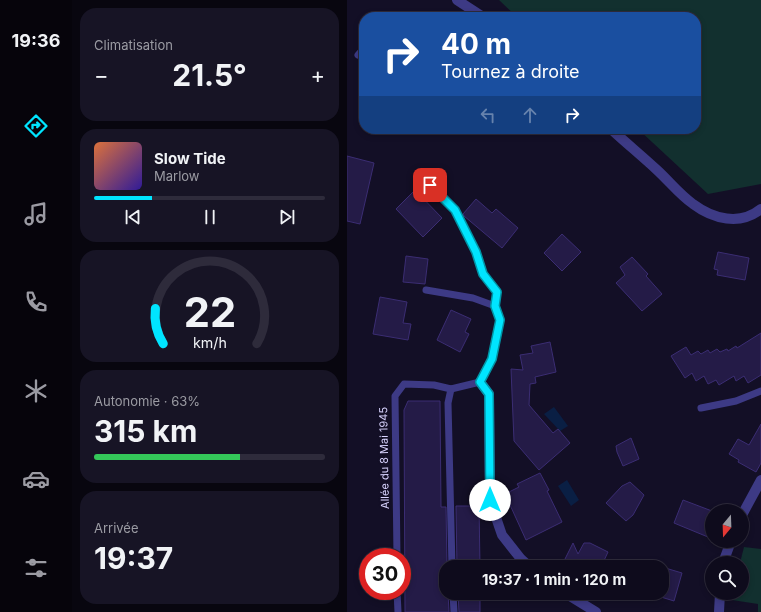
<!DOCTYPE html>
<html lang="fr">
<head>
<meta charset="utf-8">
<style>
  :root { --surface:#0e0b1c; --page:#171425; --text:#f1f3f6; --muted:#9b9ba3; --line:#2e2b3b; --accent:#00e5ff }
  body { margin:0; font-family:Inter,sans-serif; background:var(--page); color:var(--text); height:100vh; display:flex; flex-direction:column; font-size:15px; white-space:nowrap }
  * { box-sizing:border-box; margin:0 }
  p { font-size:13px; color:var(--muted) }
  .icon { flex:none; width:22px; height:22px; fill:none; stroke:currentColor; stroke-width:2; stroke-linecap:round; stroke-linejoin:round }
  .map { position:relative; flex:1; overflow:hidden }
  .side { display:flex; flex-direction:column; gap:8px; padding:8px; background:#08060f; width:275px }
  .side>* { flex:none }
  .hud { position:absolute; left:12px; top:12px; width:342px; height:122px; border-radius:16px; box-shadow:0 2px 6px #0003,0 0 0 1px var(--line); background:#1a4fa0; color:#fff; overflow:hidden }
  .needle { width:26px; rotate:199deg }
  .controls { position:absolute; left:358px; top:504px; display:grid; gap:8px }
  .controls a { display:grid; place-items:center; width:44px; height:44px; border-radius:50%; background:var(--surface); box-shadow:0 2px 6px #0003,0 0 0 1px var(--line); font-size:20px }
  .speed { position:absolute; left:12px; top:548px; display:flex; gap:8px; font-size:20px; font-weight:700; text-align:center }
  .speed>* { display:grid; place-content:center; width:52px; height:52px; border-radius:50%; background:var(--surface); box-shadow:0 2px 6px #0003,0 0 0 1px var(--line); line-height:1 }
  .speed .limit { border:6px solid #d22; background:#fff; color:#111 }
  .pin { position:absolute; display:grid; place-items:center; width:34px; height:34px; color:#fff; margin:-17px; border-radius:8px; box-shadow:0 2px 6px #0006 }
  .me { position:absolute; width:44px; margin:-22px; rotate:0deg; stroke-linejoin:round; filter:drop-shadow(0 0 3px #0008) }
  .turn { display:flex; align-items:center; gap:14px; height:84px; padding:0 16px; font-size:18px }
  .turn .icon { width:52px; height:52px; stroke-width:2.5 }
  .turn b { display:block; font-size:28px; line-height:34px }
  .lanes { display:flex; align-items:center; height:38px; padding:0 16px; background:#0003; justify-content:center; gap:20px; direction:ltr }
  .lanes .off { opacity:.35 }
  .big { font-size:30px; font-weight:700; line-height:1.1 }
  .side .tile { flex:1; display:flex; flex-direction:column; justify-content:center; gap:6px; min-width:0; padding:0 14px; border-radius:16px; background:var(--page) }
  .side .dial { align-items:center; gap:0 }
  .dial svg { height:104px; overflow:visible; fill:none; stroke:var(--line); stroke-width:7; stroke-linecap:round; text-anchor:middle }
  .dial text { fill:var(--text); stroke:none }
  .song { display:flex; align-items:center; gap:12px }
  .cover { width:48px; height:48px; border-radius:6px; background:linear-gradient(135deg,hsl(20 70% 55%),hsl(250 70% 35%)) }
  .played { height:4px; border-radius:2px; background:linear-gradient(90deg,var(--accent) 25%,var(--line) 25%) }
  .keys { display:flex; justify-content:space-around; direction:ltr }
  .heat { display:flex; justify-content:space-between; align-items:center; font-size:22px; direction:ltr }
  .charge { height:6px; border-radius:3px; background:linear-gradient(90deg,#34c759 63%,var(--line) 0) }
  .trip { position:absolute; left:92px; top:560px; width:230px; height:40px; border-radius:16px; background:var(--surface); box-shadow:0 2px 6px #0003,0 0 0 1px var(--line); font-weight:700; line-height:40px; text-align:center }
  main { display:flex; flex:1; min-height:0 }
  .tab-bar { display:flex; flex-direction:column; width:72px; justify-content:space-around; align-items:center; background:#06040b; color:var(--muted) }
  .tab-bar .icon { width:28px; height:28px }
  .tab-bar .selected { color:var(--accent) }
  .tab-bar b { font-size:18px; color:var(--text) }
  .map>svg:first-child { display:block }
  .green { fill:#12302f }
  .water { fill:#0a1f44 }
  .building { fill:#241b47; stroke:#3b2d73 }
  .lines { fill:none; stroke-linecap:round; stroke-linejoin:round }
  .service { stroke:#3d3a85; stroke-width:7 }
  .minor { stroke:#3d3a85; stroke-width:10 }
  .route-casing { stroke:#0095a6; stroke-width:10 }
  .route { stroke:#00e5ff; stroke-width:7 }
  .labels { text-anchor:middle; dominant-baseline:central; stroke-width:4; stroke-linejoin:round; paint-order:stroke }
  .street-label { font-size:11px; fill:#d9d4ff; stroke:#130f26 }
</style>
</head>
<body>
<main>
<nav class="tab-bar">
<b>19:36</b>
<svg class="icon selected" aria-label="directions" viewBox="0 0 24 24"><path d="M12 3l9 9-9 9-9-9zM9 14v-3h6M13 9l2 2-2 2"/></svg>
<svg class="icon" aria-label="music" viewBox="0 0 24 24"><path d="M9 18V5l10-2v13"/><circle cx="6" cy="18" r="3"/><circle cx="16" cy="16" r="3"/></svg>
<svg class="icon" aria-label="phone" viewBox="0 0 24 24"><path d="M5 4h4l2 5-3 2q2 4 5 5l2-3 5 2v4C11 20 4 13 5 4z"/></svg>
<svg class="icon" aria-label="climate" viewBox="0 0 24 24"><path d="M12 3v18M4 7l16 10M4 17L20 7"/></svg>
<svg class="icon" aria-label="car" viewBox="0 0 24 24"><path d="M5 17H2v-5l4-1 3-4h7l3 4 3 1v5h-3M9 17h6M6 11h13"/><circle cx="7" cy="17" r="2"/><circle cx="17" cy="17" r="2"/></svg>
<svg class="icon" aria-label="filters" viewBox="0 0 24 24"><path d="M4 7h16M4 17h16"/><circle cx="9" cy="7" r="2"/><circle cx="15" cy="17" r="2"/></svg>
</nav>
<section class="side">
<div class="tile"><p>Climatisation</p>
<div class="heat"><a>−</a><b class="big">21.5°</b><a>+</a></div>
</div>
<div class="tile">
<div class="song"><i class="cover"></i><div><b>Slow Tide</b><p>Marlow</p></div></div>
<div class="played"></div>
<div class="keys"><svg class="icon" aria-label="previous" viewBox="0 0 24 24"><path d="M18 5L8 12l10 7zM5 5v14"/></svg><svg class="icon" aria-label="pause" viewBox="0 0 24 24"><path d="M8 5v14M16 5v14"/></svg><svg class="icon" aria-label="next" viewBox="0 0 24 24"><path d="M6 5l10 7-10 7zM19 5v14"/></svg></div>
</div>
<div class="tile dial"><svg viewBox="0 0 100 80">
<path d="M14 69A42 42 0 1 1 86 69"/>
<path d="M14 69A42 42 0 0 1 8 42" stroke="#00e5ff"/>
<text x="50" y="56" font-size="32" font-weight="700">22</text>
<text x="50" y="72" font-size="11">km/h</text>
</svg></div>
<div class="tile"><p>Autonomie · 63%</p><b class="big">315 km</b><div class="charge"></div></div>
<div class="tile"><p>Arrivée</p><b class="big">19:37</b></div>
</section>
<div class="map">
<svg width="414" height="612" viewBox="0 0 414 612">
  <rect width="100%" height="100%" fill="#130f26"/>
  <g class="green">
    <polygon points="152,0 414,0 414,184 361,194 291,129 349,129 349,17 170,17"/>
    <polygon points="397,547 414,549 414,612 411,612 411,604 385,600 386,593 395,593 395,563 393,563"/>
  </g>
  <g class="water">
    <polygon points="207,407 221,426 213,431 197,414"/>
    <polygon points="220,480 232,500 224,506 211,486"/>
  </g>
  <g class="building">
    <polygon points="0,156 27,163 13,224 0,221"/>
    <polygon points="68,190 95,218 76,237 49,209"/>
    <polygon points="129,199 145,213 149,209 171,228 155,248 117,216 116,214"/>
    <polygon points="215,234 234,252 215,271 197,253"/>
    <polygon points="371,252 402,258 398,280 370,275 371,270 367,269"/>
    <polygon points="59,256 81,259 78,284 56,282"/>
    <polygon points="285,257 301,274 299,276 315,294 295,311 269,283 278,275 273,267"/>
    <polygon points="33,297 60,302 56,323 64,324 61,340 26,334"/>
    <polygon points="104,310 124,319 118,332 122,334 113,352 90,340"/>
    <polygon points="414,333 414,375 401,383 397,376 389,381 387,376 372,385 369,380 361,384 357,376 349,381 345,373 338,378 324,356 339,347 344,355 351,351 354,354 361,350 363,353 370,349 373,352 380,349 381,351 389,346 390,348"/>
    <polygon points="203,342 209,372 188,377 189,383 183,384 182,405 206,433 211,429 223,443 192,470 167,441 164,369 176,370 173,355 186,353 184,346"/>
    <polygon points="61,401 93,401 94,507 99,507 100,567 99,593 101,593 102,612 58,612 57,410"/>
    <polygon points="414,424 414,463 409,472 391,462 392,460 382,454 391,439 402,445"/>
    <polygon points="284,438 292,459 276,466 270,452 269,446"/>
    <polygon points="193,473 202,490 200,491 215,522 179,540 158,494 172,487 170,484"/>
    <polygon points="283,482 297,495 286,515 279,521 259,503 275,486"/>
    <polygon points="336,500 365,511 365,527 361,537 327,523"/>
    <polygon points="109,506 132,506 133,567 110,567"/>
    <polygon points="226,543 231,554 237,543 243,543 261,552 254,567 214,567"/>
    <polygon points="315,567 335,573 327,601 301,593 315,593"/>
    <polygon points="111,593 133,593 133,612 112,612"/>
  </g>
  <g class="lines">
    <g class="service">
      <polyline points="11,55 17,48"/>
      <polyline points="79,290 126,298 148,306"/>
      <polyline points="104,389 101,403 105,567"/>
      <polyline points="354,408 389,401 414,391"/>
      <polyline points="50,557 48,396 57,384 87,385 104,389 133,382 145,359 153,320 148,306 150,292 136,274 129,252 108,210 83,185"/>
      <polyline points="50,591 51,612"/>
      <polyline points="106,593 107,612"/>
    </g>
    <g class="minor">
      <polyline points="110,0 136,17"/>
      <path d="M264 129C279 143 295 156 310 170 322 181 333 195 346 204 366 219 393 226 414 209"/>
      <polyline points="133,382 142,394 143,500 155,535 174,559 183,567"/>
      <polyline points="395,515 414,480"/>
      <polyline points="376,563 384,541"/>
      <polyline points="218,593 249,612"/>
      <polyline points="372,612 373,593"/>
    </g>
  </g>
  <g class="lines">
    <g class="route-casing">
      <polyline id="route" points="83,185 108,210 129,252 136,274 150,292 148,306 153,320 145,359 133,382 142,394 143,500"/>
    </g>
    <use href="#route" class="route"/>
  </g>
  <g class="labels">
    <g class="street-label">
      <text transform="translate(37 458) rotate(-91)">Allée du 8 Mai 1945</text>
    </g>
  </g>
</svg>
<div class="controls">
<a><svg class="needle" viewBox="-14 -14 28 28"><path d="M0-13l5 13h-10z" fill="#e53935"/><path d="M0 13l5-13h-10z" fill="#9b9ba3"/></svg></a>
<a><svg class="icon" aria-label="search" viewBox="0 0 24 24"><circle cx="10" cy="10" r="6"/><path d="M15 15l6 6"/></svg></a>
</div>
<div class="speed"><div class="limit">30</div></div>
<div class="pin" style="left:83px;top:185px;background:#d93025"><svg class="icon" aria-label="arrive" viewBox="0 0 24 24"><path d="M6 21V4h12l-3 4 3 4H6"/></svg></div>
<svg class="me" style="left:143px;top:500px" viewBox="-20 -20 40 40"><circle r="19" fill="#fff"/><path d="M0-13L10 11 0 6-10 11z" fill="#00e5ff"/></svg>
<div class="trip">19:37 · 1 min · 120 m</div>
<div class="hud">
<div class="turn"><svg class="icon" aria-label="right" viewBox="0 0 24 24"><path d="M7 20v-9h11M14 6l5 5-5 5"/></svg><div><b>40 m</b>Tournez à droite</div></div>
<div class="lanes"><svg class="icon off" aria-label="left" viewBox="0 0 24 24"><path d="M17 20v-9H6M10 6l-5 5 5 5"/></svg><svg class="icon off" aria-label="ahead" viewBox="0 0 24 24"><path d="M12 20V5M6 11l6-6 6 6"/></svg><svg class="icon" aria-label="right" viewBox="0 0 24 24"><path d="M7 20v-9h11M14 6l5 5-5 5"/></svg></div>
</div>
</div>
</main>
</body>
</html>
